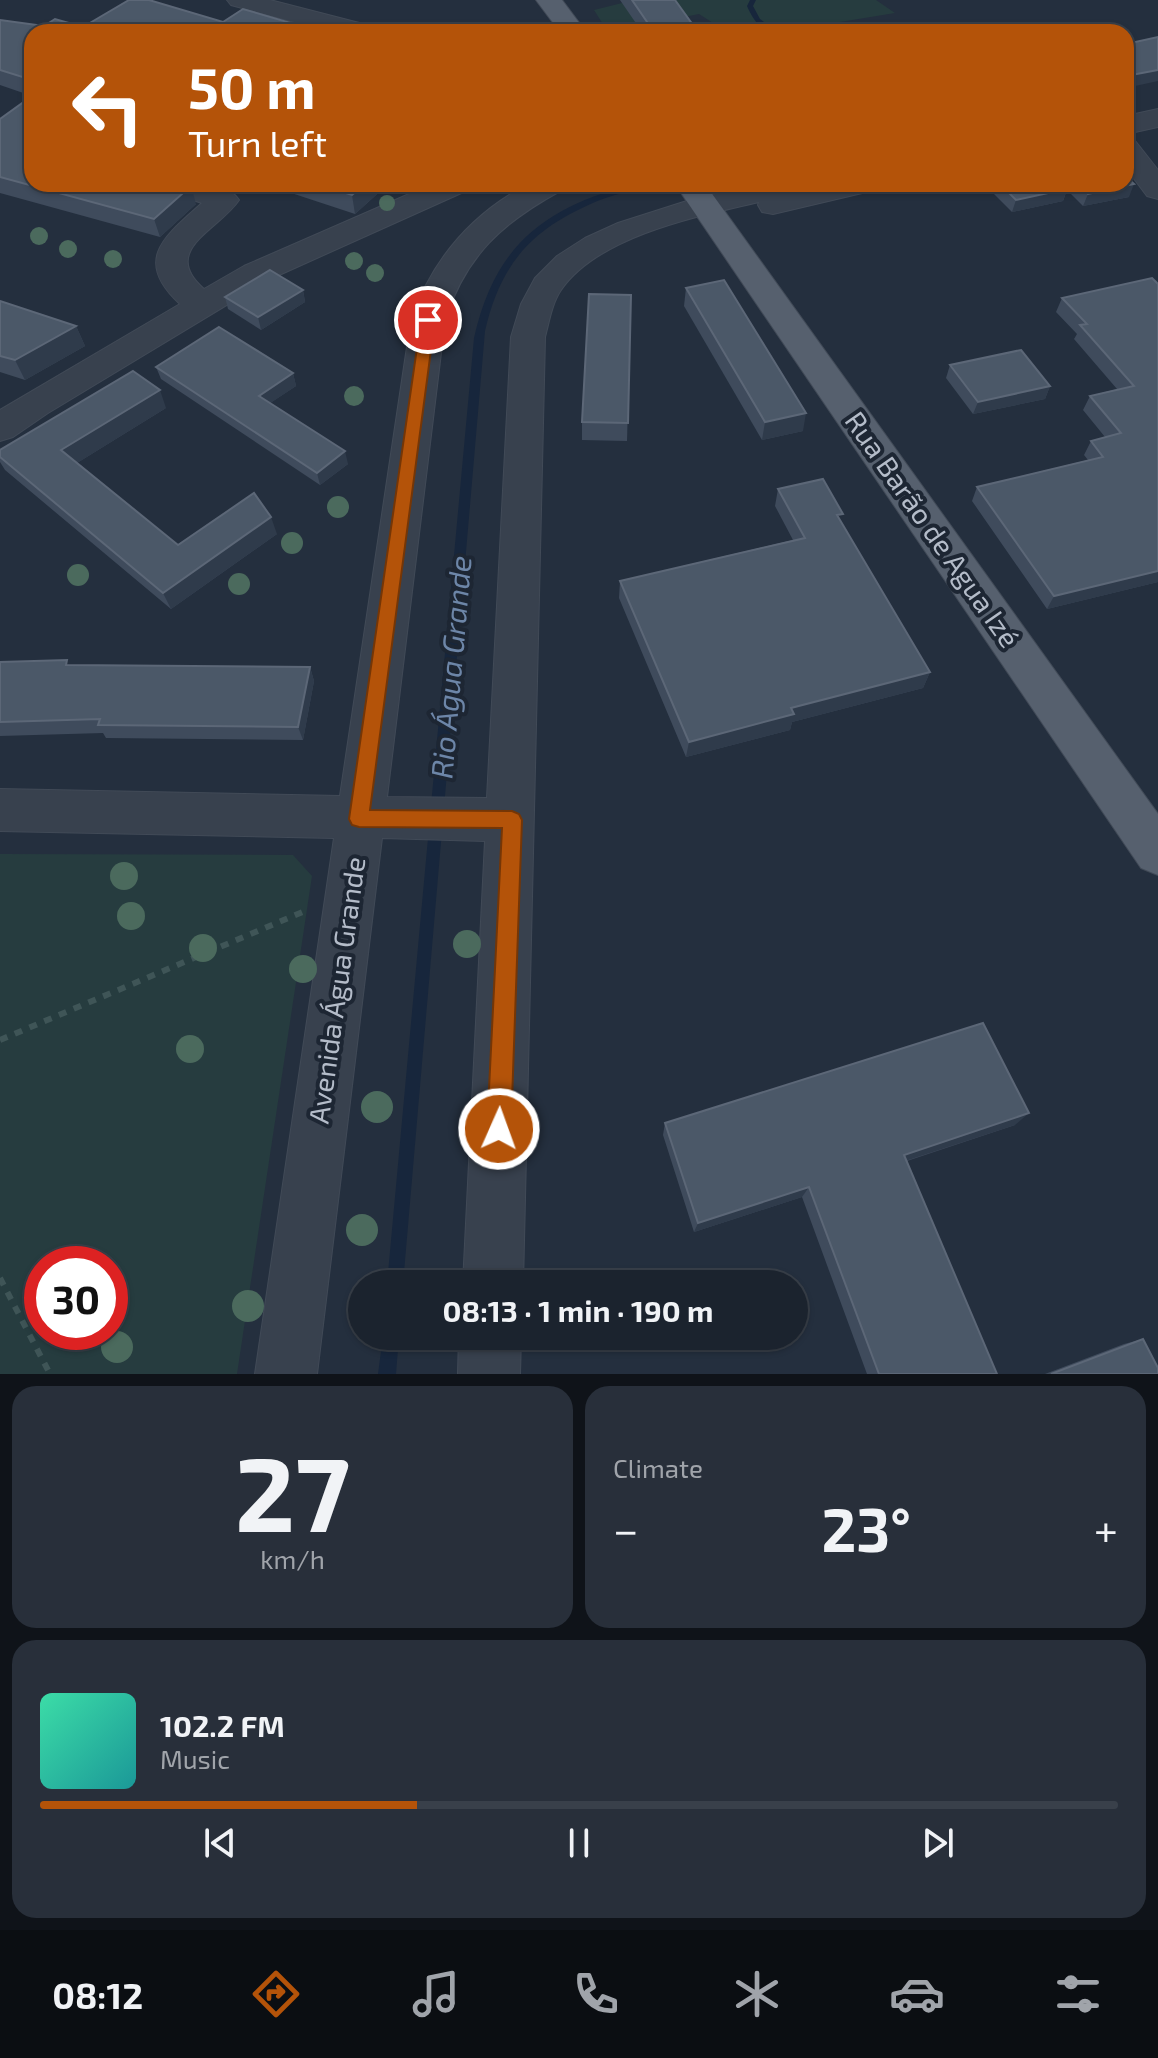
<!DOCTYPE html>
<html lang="en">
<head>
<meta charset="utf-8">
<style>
  :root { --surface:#1b232e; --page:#282f3a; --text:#f1f3f6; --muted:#a0a4aa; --line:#39404a; --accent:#b45309 }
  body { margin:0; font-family:"Exo 2",sans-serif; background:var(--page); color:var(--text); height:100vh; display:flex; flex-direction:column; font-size:30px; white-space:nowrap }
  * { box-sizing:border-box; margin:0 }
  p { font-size:26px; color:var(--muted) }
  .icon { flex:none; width:44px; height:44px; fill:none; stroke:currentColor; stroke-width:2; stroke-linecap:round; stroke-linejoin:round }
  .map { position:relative; height:1374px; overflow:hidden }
  .side { display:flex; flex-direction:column; gap:12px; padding:12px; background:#0f1319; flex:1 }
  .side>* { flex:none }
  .guide { position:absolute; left:24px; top:24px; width:1110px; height:168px; border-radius:24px; box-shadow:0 2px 6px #0004,0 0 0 2px var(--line); background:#b45309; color:#fff; overflow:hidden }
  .speed { position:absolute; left:24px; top:1246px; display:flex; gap:16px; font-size:40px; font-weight:700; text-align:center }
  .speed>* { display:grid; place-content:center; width:104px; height:104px; border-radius:50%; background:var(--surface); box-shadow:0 2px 6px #0004,0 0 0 2px var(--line); line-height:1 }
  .speed .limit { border:12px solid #d22; background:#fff; color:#111 }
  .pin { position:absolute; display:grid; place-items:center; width:68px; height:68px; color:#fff; margin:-34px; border:4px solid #fff; border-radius:50%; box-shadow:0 2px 8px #0007 }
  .me { position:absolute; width:88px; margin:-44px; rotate:2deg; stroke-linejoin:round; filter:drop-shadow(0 0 6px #0008) }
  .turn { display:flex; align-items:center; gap:28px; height:168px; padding:0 32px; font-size:36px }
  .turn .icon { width:104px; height:104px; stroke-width:2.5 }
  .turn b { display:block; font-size:56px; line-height:68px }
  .big { font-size:60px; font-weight:700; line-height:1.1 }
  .side .card { flex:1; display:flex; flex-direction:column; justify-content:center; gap:12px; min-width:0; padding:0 28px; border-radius:24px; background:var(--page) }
  .side .dial { align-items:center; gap:0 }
  .dial b { font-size:104px; line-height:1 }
  .song { display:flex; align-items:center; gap:24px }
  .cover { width:96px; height:96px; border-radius:12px; background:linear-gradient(135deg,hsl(160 70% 55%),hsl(180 70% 35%)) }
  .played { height:8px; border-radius:4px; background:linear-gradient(90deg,var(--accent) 35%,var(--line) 35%) }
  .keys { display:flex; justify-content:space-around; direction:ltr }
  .heat { display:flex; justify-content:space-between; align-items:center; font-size:44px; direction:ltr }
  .side .tiles { flex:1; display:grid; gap:12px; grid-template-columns:1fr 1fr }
  .card:last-child { grid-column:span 2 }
  .trip { position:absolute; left:348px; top:1270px; width:460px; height:80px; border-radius:40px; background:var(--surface); box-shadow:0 2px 6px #0004,0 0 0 2px var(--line); font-weight:700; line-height:80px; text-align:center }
  .menu { display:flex; height:128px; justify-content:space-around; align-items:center; background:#0b0e12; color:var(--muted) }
  .menu .icon { width:56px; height:56px }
  .menu .current { color:var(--accent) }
  .menu b { font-size:36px; color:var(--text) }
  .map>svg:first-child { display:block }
  .green { fill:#263c3f; fill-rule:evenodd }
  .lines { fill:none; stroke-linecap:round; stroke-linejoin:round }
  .stream { fill:#17263c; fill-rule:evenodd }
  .minor-casing { stroke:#414a57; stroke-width:2 }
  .major-casing { stroke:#414a57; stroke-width:2 }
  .path { stroke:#3f5557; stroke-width:6; stroke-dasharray:8 8; stroke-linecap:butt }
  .minor { fill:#38414e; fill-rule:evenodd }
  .major { fill:#56606e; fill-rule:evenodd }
  .tree { fill:#4b6a5d }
  .wall { fill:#3f4b5c }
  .shaded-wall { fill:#2f3b4b }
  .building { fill:#4b5868; stroke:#5c6777; stroke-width:2 }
  .route { fill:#b45309; stroke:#753606; stroke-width:2 }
  .labels { text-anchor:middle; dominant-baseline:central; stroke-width:8; stroke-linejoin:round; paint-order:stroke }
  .street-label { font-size:28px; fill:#b4bcc9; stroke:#1d2633 }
  .water-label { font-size:30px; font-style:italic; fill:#6d86a8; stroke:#1d2633 }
</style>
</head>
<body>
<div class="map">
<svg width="1158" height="1374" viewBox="0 0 1158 1374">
  <rect width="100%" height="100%" fill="#242f3e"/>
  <g class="green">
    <polygon points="634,0 876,0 895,13 779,32 727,32 699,14 608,32 594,10"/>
    <path d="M0 854 293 855 312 876 237 1374H0ZM110 1264V1332H42V1264Z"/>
  </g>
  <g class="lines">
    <g class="stream">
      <path d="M750 0H756L753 6 760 19 778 32C761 32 753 20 747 6Z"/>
      <path d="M633 184H647C633 191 615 194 600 200 534 227 501 261 485 331L403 1284H387L474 338C495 245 544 208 633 184Z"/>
      <polygon points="383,1336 399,1336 396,1374 378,1374"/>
    </g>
    <g class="minor-casing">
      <g id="minor">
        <polygon points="227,0 270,0 371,26 375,32 332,32 231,5"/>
        <polygon points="1158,109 1158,127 1126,134 1126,116"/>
        <polygon points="1126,139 1136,142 1158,170 1158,199 1147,196 1126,168"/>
        <path d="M159 184C182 184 224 178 239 200 219 230 159 250 204 289L244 266 432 184H472L468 190 268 280 48 413 13 437 0 441V410L180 304C132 260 165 236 202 203L163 190Z"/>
        <path d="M528 184H566L562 190C503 222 466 255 445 320L387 797 487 798 511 337 521 304 535 278 557 256 585 238 618 223 690 200 759 184H879L875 190 773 214 762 212 758 205 759 202C698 216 598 236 561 290 552 303 549 322 545 337L523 1284H463L485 841 382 838 317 1374H255L334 838 0 831V789L340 796 411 320C432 260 471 214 528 184Z"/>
        <polygon points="459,1336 521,1336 520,1374 458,1374"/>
      </g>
    </g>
    <g class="major-casing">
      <g id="major">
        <polygon points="536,0 562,0 586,32 560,32"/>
        <polygon points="675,184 705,184 1158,814 1158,875 1141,868"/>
      </g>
    </g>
    <g class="path">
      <polyline points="0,1040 305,911"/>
      <polyline points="0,1278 50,1374"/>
    </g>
    <use href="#minor" class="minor"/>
    <use href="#major" class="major"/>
  </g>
  <g class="tree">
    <circle cx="387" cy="203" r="8"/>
    <circle cx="39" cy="236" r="9"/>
    <circle cx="68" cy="249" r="9"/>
    <circle cx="113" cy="259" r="9"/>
    <circle cx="354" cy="261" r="9"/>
    <circle cx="375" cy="273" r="9"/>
    <circle cx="354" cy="396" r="10"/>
    <circle cx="338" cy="507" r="11"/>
    <circle cx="292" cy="543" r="11"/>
    <circle cx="78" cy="575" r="11"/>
    <circle cx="239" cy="584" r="11"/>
    <circle cx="124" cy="876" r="14"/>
    <circle cx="131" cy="916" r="14"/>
    <circle cx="467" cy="944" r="14"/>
    <circle cx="203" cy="948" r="14"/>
    <circle cx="303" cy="969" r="14"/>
    <circle cx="190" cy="1049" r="14"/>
    <circle cx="377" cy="1107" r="16"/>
    <circle cx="362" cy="1230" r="16"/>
    <circle cx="248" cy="1306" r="16"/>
    <circle cx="117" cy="1347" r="16"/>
  </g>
  <g class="wall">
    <polygon points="620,0 675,0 698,32 642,32"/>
    <polygon points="0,20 44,26 83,27 223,22 291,23 293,32 32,32 32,184 196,204 160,237 0,193 0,119 32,96 0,85"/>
    <polygon points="215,184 234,184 229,188"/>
    <polygon points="264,184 392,184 386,186 355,214"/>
    <polygon points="984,184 1126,184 1129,197 1083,206 1067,190 1063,201 1012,212"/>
    <polygon points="1152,278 1158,582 1047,609 972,501 977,487 1088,460 1084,455 1091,441 1105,437 1083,410 1090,396 1117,389 1074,339 1077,334 1056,312 1062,298"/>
    <polygon points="686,288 803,431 762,440 684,306"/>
    <polygon points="303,290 305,302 261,330 228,309 225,297"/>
    <polygon points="631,295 627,441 582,440 582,422"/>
    <polygon points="0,301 76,326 85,346 25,380 0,372"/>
    <polygon points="950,365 1050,386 1045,399 973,414 946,378"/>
    <polygon points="156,367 293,373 296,386 270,403 348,464 320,485 161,379"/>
    <polygon points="166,408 77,463 178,545 277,534 171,609 5,470 0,462 0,450"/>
    <polygon points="778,489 841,522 930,672 923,688 792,722 790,730 686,757 619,598 620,581 793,540 775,506"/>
    <polygon points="0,662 70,665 310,667 314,681 303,740 106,738 103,733 0,736"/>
    <polygon points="665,1123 1015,1125 907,1161 997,1374 867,1374 802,1197 694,1232 663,1135"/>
    <polygon points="1143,1339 1158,1374 1045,1374 1124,1344"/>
  </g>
  <g class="shaded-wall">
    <polygon points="291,23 293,32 278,32"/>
    <polygon points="1158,70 1158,81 1126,88 1126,76"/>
    <polygon points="365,184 392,184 386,186 355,214 352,195"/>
    <polygon points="1134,184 1129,197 1083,206 1088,194"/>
    <polygon points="191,186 196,204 160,237 154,219"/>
    <polygon points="1067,189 1063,201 1012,212 1016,200"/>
    <polygon points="303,290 305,302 261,330 258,317"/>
    <polygon points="76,326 85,346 25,380 15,360"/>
    <polygon points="293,373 296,386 263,408 259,396"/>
    <polygon points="1050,386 1045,399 973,414 978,402"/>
    <polygon points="160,390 166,408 69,468 61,450"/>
    <polygon points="806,413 803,431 762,440 765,422"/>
    <polygon points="345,451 348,464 320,485 317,473"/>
    <polygon points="271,517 277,534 171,609 163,593"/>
    <polygon points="1158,571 1158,582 1047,609 1054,596"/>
    <polygon points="310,667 314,681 303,740 298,727"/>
    <polygon points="930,672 923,688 792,722 790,730 686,757 689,742 791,708"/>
    <polygon points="1029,1113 1015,1125 893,1165 904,1155"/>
    <polygon points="809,1187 802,1197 694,1232 698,1223"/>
  </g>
  <g class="building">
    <polygon points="129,0 149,0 223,22 243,9 291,23 278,32 32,32 32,80 0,70 0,20 44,26 55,19 83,27"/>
    <polygon points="632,0 675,0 698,32 654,32"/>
    <polygon points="751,25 757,32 710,32"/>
    <polygon points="1158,37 1158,70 1126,76 1126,44"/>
    <polygon points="32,96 32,184 185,184 191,186 154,219 0,177 0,119"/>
    <polygon points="1126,177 1134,184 1088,194 1078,184 1126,184"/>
    <polygon points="316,184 365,184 352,195"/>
    <polygon points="1000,184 1062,184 1067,189 1016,200"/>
    <polygon points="270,270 303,290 258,317 225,297"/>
    <polygon points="1152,278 1158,284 1158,571 1054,596 977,487 1103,457 1091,441 1121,433 1090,396 1134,386 1080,325 1087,324 1062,298"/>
    <polygon points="724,280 806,413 765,422 686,288"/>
    <polygon points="589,294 631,295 628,423 582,422"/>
    <polygon points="0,301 76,326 15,360 0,356"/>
    <polygon points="219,327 293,373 259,396 345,451 317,473 156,367"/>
    <polygon points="1021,350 1050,386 978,402 950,365"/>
    <polygon points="133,371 160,390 61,450 178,545 254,493 271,517 163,593 0,457 0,450"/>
    <polygon points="823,479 843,514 837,515 930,672 791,708 794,714 689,742 620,581 805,538 778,489"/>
    <polygon points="67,660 66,665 310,667 298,727 98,725 100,719 0,722 0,662"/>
    <polygon points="983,1023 1029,1113 904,1155 997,1374 879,1374 809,1187 698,1223 665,1123"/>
    <polygon points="1143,1339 1158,1368 1158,1374 1051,1374"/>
  </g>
  <polygon class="route" points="428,315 435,320 370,810 512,811 519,814 522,820 511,1129 507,1137 499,1141 491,1137 487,1129 502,828 359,827 352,825 349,819 421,320"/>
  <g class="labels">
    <g class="street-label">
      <text transform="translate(933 529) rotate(55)">Rua Barão de Agua Izé</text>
      <text transform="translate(336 990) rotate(-82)">Avenida Água Grande</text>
    </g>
    <g class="water-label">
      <text transform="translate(450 667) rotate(-85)">Rio Água Grande</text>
    </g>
  </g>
</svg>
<div class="speed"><div class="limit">30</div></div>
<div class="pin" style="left:428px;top:320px;background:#d93025"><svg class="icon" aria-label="arrive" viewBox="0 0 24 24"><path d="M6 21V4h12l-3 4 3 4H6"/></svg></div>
<svg class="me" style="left:499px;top:1129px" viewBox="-20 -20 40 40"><circle r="17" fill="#b45309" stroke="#fff" stroke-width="3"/><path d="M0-11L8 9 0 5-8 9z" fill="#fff"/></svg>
<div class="trip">08:13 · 1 min · 190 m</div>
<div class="guide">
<div class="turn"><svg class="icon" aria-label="left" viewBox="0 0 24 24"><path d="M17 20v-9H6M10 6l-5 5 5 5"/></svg><div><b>50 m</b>Turn left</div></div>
</div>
</div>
<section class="side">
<div class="tiles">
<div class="card dial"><b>27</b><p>km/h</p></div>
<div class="card"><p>Climate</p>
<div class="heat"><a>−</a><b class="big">23°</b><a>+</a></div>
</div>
<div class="card">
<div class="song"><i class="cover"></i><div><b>102.2 FM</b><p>Music</p></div></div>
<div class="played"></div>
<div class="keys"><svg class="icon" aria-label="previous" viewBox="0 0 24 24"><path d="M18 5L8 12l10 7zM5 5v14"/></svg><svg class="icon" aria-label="pause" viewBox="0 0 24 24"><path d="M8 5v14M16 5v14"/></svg><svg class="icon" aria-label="next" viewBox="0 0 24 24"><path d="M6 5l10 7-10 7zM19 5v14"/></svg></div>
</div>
</div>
</section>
<nav class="menu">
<b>08:12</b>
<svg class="icon current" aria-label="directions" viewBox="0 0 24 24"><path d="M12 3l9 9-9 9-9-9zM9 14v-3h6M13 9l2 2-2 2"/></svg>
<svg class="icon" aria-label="music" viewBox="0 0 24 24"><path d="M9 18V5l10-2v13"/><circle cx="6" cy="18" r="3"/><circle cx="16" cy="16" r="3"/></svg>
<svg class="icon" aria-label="phone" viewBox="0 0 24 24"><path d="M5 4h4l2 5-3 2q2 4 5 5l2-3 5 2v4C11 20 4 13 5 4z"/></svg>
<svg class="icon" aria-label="climate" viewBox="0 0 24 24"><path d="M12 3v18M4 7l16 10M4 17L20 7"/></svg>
<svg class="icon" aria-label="car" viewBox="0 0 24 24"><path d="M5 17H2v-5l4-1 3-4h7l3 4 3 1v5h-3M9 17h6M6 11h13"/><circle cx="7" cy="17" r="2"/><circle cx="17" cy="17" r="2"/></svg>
<svg class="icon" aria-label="filters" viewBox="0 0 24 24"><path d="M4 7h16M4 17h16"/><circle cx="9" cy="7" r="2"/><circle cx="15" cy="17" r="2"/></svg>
</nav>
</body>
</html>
